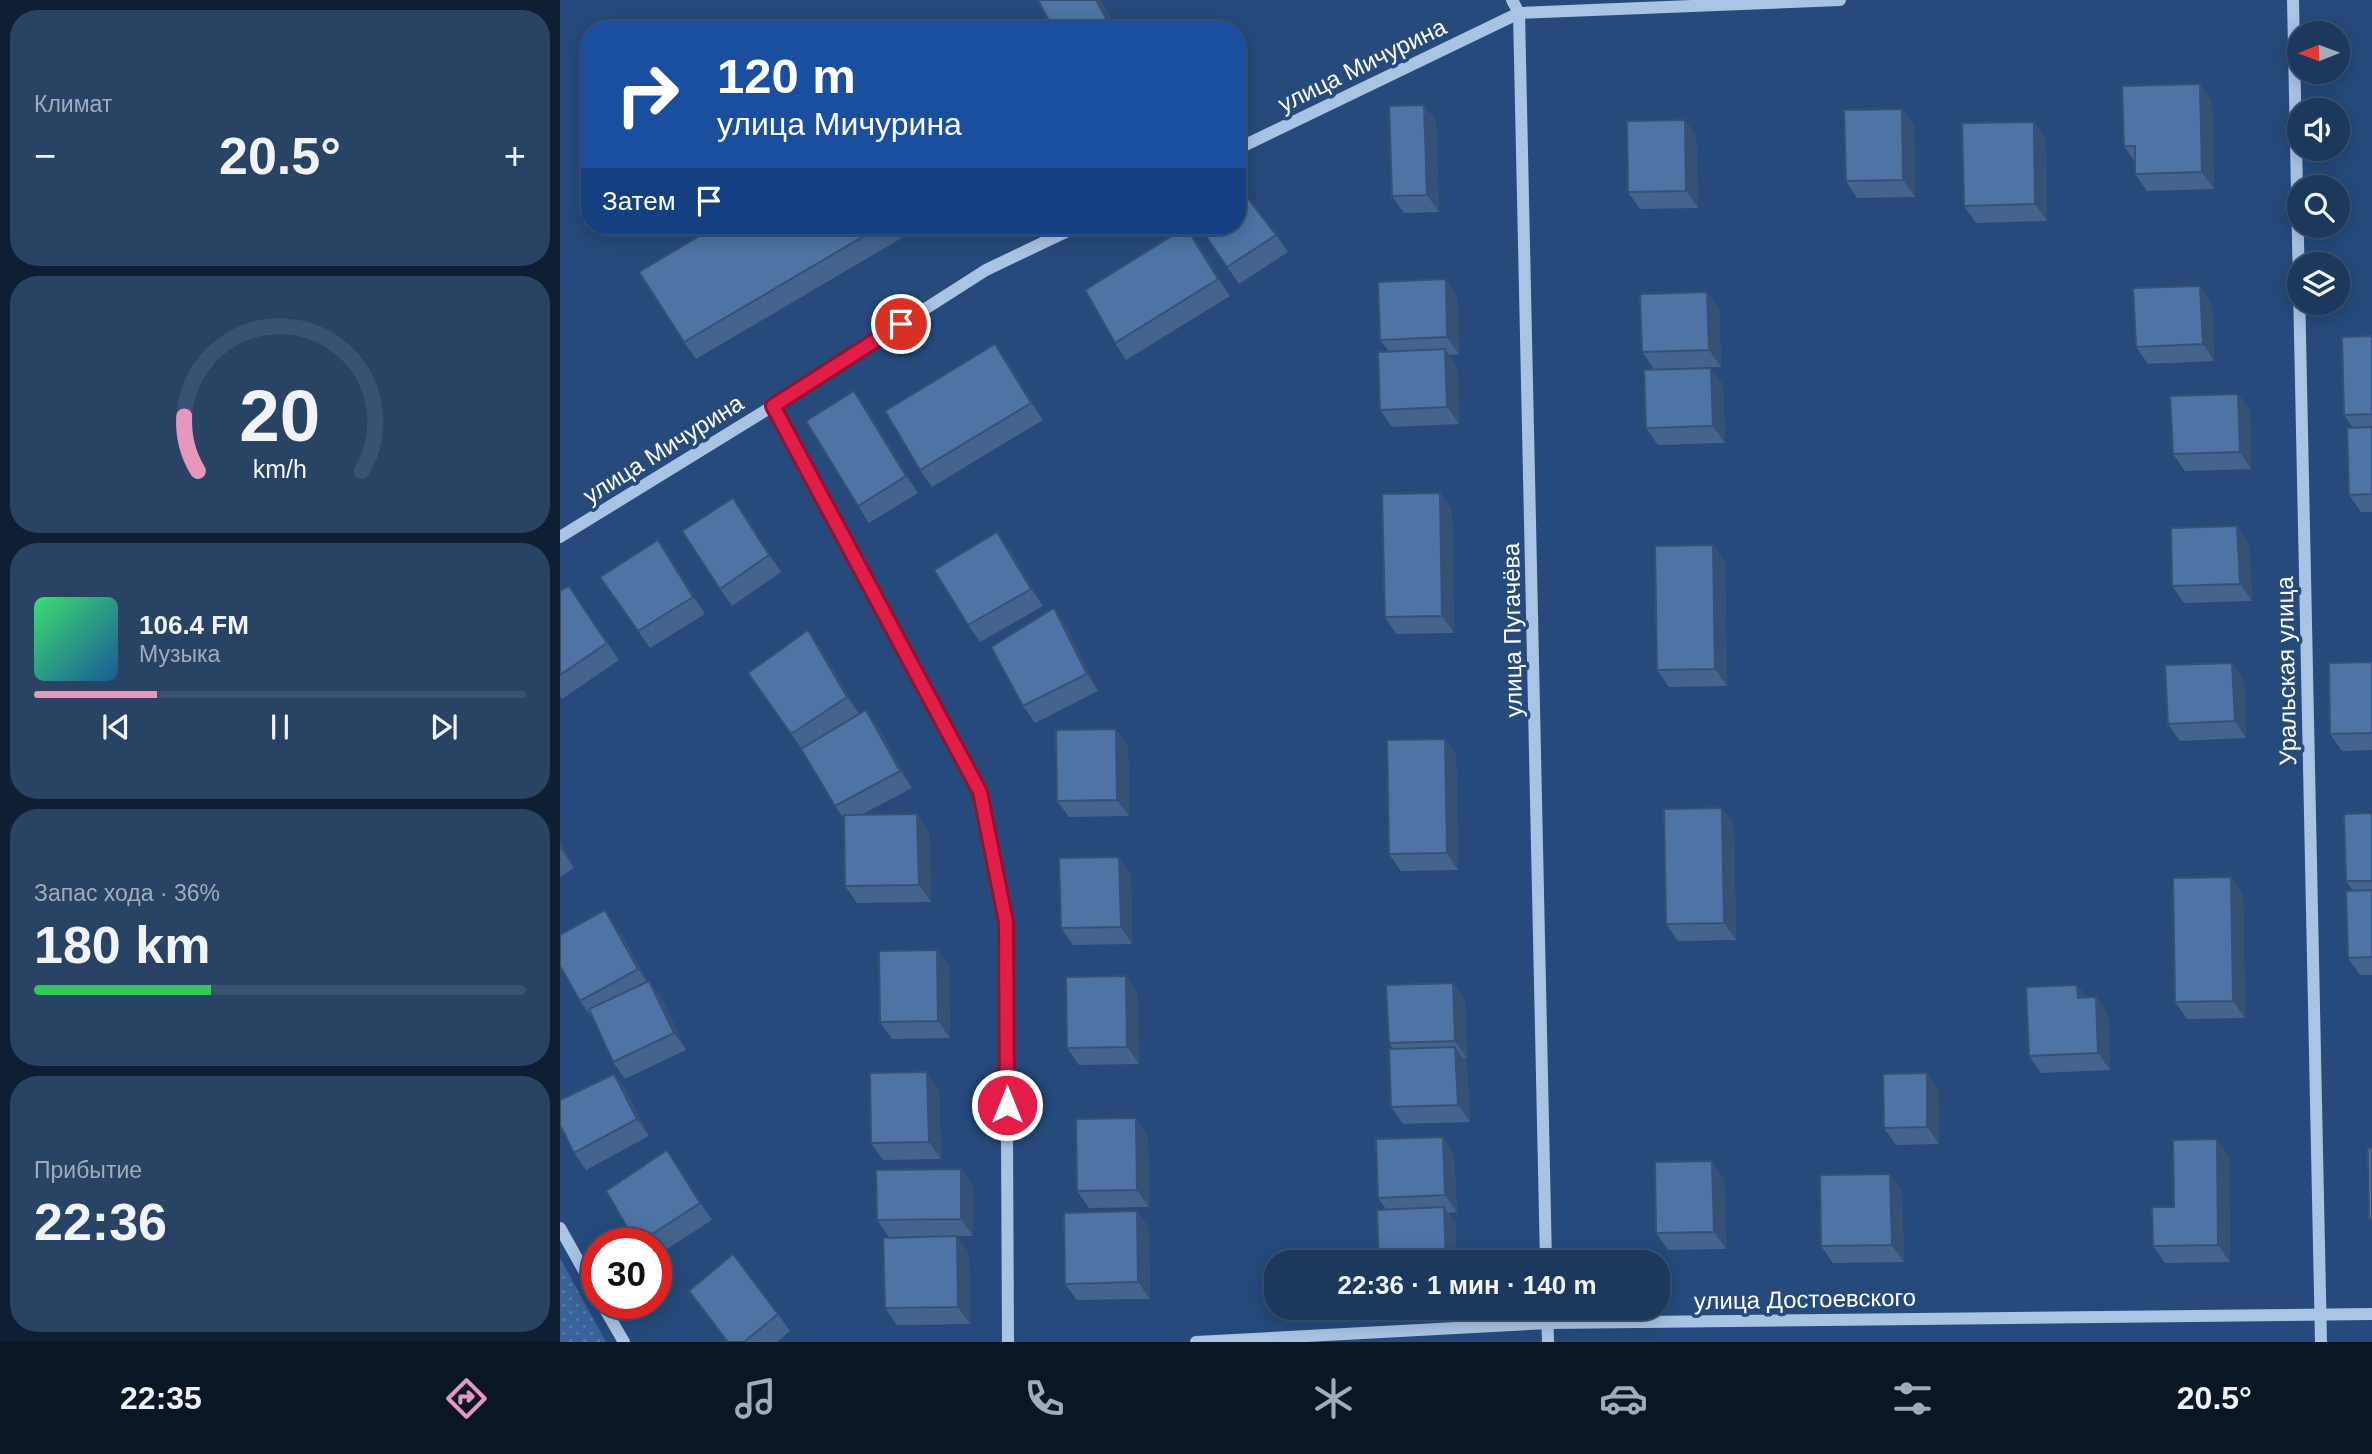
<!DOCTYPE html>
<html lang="ru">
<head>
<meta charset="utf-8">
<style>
  :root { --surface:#1c385c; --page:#294365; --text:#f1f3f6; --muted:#a0acbb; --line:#3a5272; --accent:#e797bd }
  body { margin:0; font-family:Arial,sans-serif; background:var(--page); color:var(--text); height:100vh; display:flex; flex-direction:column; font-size:26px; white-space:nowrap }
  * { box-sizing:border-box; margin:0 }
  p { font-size:23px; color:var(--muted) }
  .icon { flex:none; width:38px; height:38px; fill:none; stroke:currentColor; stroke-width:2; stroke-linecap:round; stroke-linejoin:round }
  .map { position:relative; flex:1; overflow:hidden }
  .drawer { display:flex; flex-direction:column; gap:10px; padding:10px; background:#0f1f33; width:560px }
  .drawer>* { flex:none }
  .guide { position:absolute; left:21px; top:21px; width:665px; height:214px; border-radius:28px; box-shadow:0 4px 18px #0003,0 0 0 2px var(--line); background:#1a4fa0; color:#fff; overflow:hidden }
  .needle { width:46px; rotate:269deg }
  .fabs { position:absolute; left:1727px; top:21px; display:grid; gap:14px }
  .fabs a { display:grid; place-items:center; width:63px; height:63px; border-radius:50%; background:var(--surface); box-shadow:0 4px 18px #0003,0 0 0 2px var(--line); font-size:35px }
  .speed { position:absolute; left:21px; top:1228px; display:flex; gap:14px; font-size:35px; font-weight:700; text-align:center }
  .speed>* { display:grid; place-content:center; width:91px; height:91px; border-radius:50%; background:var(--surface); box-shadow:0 4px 18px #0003,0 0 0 2px var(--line); line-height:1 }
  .speed .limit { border:10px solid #d22; background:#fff; color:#111 }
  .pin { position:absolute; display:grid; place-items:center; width:60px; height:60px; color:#fff; margin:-30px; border:4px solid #fff; border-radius:50%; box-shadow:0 2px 7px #0007 }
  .me { position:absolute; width:77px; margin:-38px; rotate:0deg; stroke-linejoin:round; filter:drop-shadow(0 0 5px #0008) }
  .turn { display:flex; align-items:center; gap:24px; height:147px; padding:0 21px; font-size:32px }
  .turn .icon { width:91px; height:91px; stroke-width:2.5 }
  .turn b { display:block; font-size:49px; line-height:60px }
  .then { display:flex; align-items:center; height:66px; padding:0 21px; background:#0003; gap:14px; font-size:26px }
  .big { font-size:52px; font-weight:700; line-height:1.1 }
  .drawer .card { flex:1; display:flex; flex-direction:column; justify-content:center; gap:10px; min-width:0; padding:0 24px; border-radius:28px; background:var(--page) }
  .drawer .dial { align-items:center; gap:0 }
  .dial svg { height:182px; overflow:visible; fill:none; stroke:var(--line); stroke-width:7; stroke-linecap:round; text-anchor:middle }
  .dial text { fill:var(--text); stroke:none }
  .song { display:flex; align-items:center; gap:21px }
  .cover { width:84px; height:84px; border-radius:10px; background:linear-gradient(135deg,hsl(140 70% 55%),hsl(210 70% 35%)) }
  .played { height:7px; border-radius:4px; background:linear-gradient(90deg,var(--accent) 25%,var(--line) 25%) }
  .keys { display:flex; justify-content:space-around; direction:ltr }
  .heat { display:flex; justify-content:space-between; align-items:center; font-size:38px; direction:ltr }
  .charge { height:10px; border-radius:5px; background:linear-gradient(90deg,#34c759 36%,var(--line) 0) }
  .trip { position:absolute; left:704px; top:1250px; width:406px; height:70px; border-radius:28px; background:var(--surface); box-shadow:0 4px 18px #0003,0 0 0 2px var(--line); font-weight:700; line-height:70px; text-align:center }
  .tab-bar { display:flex; height:112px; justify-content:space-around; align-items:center; background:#0b1625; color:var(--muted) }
  .tab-bar .icon { width:49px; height:49px }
  .tab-bar .current { color:var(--accent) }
  .tab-bar b { font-size:32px; color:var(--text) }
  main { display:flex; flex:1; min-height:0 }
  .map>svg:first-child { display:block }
  .grass { fill:url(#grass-dots) }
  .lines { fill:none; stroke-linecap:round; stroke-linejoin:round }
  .minor { stroke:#a9c3e4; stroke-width:12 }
  .wall { fill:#42648d }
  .shaded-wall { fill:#365173 }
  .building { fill:#4d74a4; stroke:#365173; stroke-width:2 }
  .route-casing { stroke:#92132f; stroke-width:18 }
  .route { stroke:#e11d48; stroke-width:12 }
  .labels { text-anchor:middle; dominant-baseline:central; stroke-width:7; stroke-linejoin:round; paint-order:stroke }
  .street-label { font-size:24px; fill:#fff; stroke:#254a7b }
</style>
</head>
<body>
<main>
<section class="drawer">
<div class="card"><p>Климат</p>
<div class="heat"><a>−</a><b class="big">20.5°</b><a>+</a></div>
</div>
<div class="card dial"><svg viewBox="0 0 100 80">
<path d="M14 69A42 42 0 1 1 86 69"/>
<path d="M14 69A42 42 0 0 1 8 45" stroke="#e797bd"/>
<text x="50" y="56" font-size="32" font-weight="700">20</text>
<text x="50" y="72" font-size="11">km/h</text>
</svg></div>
<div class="card">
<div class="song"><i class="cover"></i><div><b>106.4 FM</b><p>Музыка</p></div></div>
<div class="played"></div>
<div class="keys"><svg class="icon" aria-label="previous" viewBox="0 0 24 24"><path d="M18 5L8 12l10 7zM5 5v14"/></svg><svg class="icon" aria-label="pause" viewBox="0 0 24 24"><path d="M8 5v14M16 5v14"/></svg><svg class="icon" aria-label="next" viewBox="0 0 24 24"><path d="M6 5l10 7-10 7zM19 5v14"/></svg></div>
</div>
<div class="card"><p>Запас хода · 36%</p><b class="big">180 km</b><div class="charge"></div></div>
<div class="card"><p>Прибытие</p><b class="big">22:36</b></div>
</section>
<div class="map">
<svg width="1812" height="1342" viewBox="0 0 1812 1342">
  <defs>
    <pattern id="grass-dots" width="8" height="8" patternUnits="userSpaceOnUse" patternTransform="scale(1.75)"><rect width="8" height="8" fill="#396499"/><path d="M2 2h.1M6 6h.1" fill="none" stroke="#577ba8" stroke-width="1.8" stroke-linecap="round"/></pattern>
  </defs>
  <rect width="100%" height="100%" fill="#254a7b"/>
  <polygon class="grass" points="0,1258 46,1342 0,1342"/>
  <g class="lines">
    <g class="minor">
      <polyline points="952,0 959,13 986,1262"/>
      <polyline points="1733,0 1761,1342"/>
      <polyline points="677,149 959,13 1280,0"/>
      <polyline points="213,406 420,792 446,921 448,1342"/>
      <polyline points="0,537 213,406 426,270 518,226"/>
      <polyline points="0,1228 37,1294"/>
      <polyline points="42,1304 64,1342"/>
      <polyline points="987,1307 988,1342"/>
      <polyline points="636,1342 988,1323 1812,1314"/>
    </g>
  </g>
  <g class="wall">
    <polygon points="540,0 557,30 494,30"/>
    <polygon points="1652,101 1654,189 1587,191 1575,174 1575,162 1564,146"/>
    <polygon points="864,105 876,122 879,212 844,213 832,196"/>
    <polygon points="1342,109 1354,126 1355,197 1297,198 1286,181"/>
    <polygon points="1125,120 1136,137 1138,208 1080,209 1068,192"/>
    <polygon points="1474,122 1486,139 1487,221 1416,223 1404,206"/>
    <polygon points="156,226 362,226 136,359 124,342"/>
    <polygon points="639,226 716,235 728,252 679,284"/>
    <polygon points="626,227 638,244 670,296 566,360 555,343"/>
    <polygon points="886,279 897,296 899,354 888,355 897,366 899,424 832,427 820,410 829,351 820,340"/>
    <polygon points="1147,292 1159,309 1161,367 1094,369 1082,352"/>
    <polygon points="1652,303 1654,361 1588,364 1576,347"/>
    <polygon points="1812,336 1812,512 1801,512 1789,495 1793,428 1784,415"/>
    <polygon points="447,361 483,420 372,487 360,470"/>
    <polygon points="1151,368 1163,385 1165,443 1098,445 1086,428"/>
    <polygon points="294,391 306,408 358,493 309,523 298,506"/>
    <polygon points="1678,394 1690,411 1691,469 1625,471 1613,454"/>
    <polygon points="880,493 892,510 894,633 836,634 825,617"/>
    <polygon points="173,498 185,515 221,572 172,606 160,589"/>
    <polygon points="1677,526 1689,543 1692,601 1624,603 1612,586"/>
    <polygon points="98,540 110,557 145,614 90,648 40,577"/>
    <polygon points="1153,545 1165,562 1167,686 1109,687 1097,670"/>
    <polygon points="449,549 483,606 420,642 408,625"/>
    <polygon points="0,591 21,603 59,660 2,699 0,696"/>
    <polygon points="506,625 538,691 475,723 463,706"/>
    <polygon points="260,647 299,714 306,710 318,727 352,788 301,815 357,814 369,831 371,902 297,903 285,886 284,819 275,806 241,748 188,673"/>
    <polygon points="1812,662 1812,750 1782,751 1770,734"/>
    <polygon points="1684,680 1686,738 1620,741 1608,724"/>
    <polygon points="556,729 568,746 569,816 509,817 497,801"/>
    <polygon points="885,739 896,756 898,870 841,871 829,854"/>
    <polygon points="1162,808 1174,825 1176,940 1118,941 1106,924"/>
    <polygon points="1812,813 1812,975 1800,975 1788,958 1793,891 1786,881"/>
    <polygon points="0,841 14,868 0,877"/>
    <polygon points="571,874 572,944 513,945 501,928"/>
    <polygon points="1683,894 1685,1018 1627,1019 1615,1002"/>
    <polygon points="57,927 87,981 101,997 126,1050 65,1079 53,1062 33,1017 32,1018 20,1001"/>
    <polygon points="377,950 389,967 390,1038 332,1039 320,1022"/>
    <polygon points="566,976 577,993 579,1064 519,1065 507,1048"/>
    <polygon points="893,983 905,999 907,1058 903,1058 907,1064 910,1122 843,1124 831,1107 833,1049 829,1043"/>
    <polygon points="1517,985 1526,997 1536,997 1548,1014 1550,1070 1481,1073 1469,1056"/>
    <polygon points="1367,1073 1378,1090 1379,1144 1336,1145 1324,1128"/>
    <polygon points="54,1074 66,1091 89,1136 26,1170 14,1153"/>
    <polygon points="379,1089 381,1159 323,1160 311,1143"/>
    <polygon points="588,1135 589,1207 529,1208 517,1191"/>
    <polygon points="883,1137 894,1154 897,1212 888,1213 896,1224 826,1209 818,1198"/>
    <polygon points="1669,1156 1670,1262 1605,1263 1593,1246 1614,1207"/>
    <polygon points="119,1167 152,1220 96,1256 96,1244 77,1244"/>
    <polygon points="1164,1178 1166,1249 1108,1250 1096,1233"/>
    <polygon points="413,1186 413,1236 329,1237 317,1220"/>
    <polygon points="1342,1191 1344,1262 1273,1263 1261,1246"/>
    <polygon points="577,1211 589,1228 590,1299 517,1300 505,1284"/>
    <polygon points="409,1253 410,1324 337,1325 325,1308"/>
    <polygon points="129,1291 218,1314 230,1331 217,1342 167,1342"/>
  </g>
  <g class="shaded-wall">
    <polygon points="536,0 540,0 557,30 553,30"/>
    <polygon points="1640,84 1652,101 1654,189 1642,172"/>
    <polygon points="864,105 876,122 879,212 867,195"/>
    <polygon points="1342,109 1354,126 1355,197 1343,180"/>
    <polygon points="1125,120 1136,137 1138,208 1126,191"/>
    <polygon points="1474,122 1486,139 1487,221 1475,204"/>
    <polygon points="626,227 638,244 670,296 658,279"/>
    <polygon points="886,279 897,296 899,354 887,337"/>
    <polygon points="1640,286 1652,303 1654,361 1643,344"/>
    <polygon points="1147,292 1159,309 1161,367 1149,350"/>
    <polygon points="435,344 447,361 483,420 471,403"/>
    <polygon points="885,349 897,366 899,424 887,407"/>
    <polygon points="1151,368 1163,385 1165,443 1153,426"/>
    <polygon points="294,391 306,408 358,493 346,476"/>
    <polygon points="1678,394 1690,411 1691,469 1680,452"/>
    <polygon points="880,493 892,510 894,633 882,616"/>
    <polygon points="173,498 185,515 221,572 209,555"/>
    <polygon points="1677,526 1689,543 1692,601 1680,584"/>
    <polygon points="437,532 449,549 483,606 471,589"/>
    <polygon points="98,540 110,557 145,614 133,597"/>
    <polygon points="1153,545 1165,562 1167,686 1155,669"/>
    <polygon points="494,608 506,625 538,691 527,674"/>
    <polygon points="248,630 260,647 299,714 287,697"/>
    <polygon points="1672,663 1684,680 1686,738 1675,721"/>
    <polygon points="306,710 318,727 352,788 340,771"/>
    <polygon points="556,729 568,746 569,816 557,800"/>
    <polygon points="885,739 896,756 898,870 887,853"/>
    <polygon points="1162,808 1174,825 1176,940 1164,923"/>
    <polygon points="357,814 369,831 371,902 359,885"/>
    <polygon points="0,841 14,868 0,848"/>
    <polygon points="559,857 571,874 572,944 561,927"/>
    <polygon points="1671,877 1683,894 1685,1018 1673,1001"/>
    <polygon points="45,910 57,927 89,986 78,969"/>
    <polygon points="377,950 389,967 390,1038 378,1021"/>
    <polygon points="566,976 577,993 579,1064 567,1047"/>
    <polygon points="89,981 101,997 126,1050 114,1033"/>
    <polygon points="893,983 905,999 907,1058 895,1041"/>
    <polygon points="1517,985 1529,1002 1518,998"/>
    <polygon points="1536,997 1548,1014 1550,1070 1538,1053"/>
    <polygon points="895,1047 907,1064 910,1122 898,1105"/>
    <polygon points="367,1072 379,1089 381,1159 369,1142"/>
    <polygon points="1367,1073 1378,1090 1379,1144 1367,1127"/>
    <polygon points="54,1074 66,1091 89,1136 77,1119"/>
    <polygon points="576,1118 588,1135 589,1207 577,1190"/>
    <polygon points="883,1137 894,1154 897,1212 885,1195"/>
    <polygon points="1657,1139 1669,1156 1670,1262 1658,1245"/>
    <polygon points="107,1150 119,1167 152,1220 140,1203"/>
    <polygon points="1152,1161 1164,1178 1166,1249 1154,1232"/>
    <polygon points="401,1169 413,1186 413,1236 401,1219"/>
    <polygon points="1330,1174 1342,1191 1344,1262 1332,1245"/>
    <polygon points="884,1207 896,1224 897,1262 886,1262"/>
    <polygon points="577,1211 589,1228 590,1299 578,1282"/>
    <polygon points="397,1236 409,1253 410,1324 398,1307"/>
  </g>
  <g class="building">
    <polygon points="478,0 536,0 550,25 542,30 494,30"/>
    <polygon points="1640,84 1642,172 1575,174 1575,146 1564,146 1562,86"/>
    <polygon points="864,105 867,195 832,196 829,106"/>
    <polygon points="1342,109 1343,180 1286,181 1284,110"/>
    <polygon points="1125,120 1126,191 1068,192 1067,121"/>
    <polygon points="1474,122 1475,204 1404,206 1402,123"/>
    <polygon points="683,192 716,235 667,267 639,226 677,226 677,196"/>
    <polygon points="156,226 321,226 124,342 79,272"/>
    <polygon points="626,227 658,279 555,343 525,290"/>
    <polygon points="886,279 887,337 820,340 818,282"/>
    <polygon points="1640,286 1643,344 1576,347 1573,288"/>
    <polygon points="1147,292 1149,350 1082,352 1080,294"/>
    <polygon points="1812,336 1812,414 1784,415 1782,337"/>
    <polygon points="435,344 471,403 360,470 325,411"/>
    <polygon points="885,349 887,407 820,410 818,352"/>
    <polygon points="1151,368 1153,426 1086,428 1084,370"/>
    <polygon points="294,391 346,476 298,506 246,421"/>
    <polygon points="1678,394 1680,452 1613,454 1610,396"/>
    <polygon points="1812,427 1812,494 1789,495 1787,428"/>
    <polygon points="880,493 882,616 825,617 822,494"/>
    <polygon points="173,498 209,555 160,589 122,531"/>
    <polygon points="1677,526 1680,584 1612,586 1611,528"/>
    <polygon points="437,532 471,589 408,625 374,570"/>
    <polygon points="98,540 133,597 78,631 40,577"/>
    <polygon points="1153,545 1155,669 1097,670 1095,546"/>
    <polygon points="9,586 47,643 0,675 0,591"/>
    <polygon points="494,608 527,674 463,706 431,647"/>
    <polygon points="248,630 287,697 231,734 188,673"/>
    <polygon points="1812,662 1812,733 1770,734 1769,663"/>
    <polygon points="1672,663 1675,721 1608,724 1605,665"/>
    <polygon points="306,710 340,771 275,806 241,749"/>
    <polygon points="556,729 557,800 497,801 496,730"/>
    <polygon points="885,739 887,853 829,854 827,740"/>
    <polygon points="1162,808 1164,923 1106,924 1104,809"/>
    <polygon points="1812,813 1812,881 1786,881 1784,814"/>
    <polygon points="357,814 359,885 285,886 284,815"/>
    <polygon points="559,857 561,927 501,928 499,858"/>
    <polygon points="1671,877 1673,1001 1615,1002 1613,878"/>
    <polygon points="1812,890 1812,957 1788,958 1786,891"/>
    <polygon points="45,910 78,969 20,1001 0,966 0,935"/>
    <polygon points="377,950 378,1021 320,1022 319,951"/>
    <polygon points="566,976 567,1047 507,1048 506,977"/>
    <polygon points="89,981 114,1033 53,1062 29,1009"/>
    <polygon points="893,983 895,1041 829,1043 826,985"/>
    <polygon points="1517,985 1518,998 1536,997 1538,1053 1469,1056 1466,987"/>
    <polygon points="895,1047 898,1105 831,1107 829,1049"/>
    <polygon points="367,1072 369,1142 311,1143 310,1073"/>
    <polygon points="1367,1073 1367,1127 1324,1128 1323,1074"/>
    <polygon points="54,1074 77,1119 14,1153 0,1125 0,1100"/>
    <polygon points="576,1118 577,1190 517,1191 516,1119"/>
    <polygon points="883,1137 885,1195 818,1198 816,1139"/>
    <polygon points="1657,1139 1658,1245 1593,1246 1592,1207 1614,1207 1613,1140"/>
    <polygon points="1808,1148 1812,1148 1812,1219 1809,1219"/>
    <polygon points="107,1150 140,1203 77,1244 46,1191"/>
    <polygon points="1152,1161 1154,1232 1096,1233 1095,1162"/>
    <polygon points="401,1169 401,1219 317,1220 316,1170"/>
    <polygon points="1330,1174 1332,1245 1261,1246 1260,1175"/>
    <polygon points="884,1207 886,1262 819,1262 817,1210"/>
    <polygon points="577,1211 578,1282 505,1284 504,1213"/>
    <polygon points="397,1236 398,1307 325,1308 323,1238"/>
    <polygon points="173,1254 218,1314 184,1342 168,1342 129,1291"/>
  </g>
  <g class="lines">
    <g class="route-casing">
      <polyline id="route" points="341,324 213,406 420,792 446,922 447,1105"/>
    </g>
    <use href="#route" class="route"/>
  </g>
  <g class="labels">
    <g class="street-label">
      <text transform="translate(802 65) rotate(-26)">улица Мичурина</text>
      <text transform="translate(103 449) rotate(-32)">улица Мичурина</text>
      <text transform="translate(952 630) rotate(-91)">улица Пугачёва</text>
      <text transform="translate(1726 671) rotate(-91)">Уральская улица</text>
      <text transform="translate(1245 1299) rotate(-1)">улица Достоевского</text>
    </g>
  </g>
</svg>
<div class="fabs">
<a><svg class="needle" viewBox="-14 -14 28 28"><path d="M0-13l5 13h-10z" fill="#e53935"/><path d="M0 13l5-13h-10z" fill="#a0acbb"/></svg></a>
<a><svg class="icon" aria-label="sound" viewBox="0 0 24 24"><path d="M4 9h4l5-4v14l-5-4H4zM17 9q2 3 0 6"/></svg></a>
<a><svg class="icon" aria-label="search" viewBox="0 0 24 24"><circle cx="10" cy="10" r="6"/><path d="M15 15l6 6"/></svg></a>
<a><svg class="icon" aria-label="layers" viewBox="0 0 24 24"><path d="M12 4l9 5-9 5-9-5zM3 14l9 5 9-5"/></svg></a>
</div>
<div class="speed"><div class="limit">30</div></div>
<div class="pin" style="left:341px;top:324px;background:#d93025"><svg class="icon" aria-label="arrive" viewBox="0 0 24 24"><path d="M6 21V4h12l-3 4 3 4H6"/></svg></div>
<svg class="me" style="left:447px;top:1105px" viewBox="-20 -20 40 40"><circle r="17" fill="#e11d48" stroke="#fff" stroke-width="3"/><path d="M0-11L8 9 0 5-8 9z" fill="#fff"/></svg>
<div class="trip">22:36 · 1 мин · 140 m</div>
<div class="guide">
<div class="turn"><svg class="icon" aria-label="right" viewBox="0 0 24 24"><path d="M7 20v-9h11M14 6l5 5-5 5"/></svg><div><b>120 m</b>улица Мичурина</div></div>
<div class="then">Затем<svg class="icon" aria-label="arrive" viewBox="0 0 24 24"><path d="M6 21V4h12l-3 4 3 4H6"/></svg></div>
</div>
</div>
</main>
<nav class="tab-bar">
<b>22:35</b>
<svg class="icon current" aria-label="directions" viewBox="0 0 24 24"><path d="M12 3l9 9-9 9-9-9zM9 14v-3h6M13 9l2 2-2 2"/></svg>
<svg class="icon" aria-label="music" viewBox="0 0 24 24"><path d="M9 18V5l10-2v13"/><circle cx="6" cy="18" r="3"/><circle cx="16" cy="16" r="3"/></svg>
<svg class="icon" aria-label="phone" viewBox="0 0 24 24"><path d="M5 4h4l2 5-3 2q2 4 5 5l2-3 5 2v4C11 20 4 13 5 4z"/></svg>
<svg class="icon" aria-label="climate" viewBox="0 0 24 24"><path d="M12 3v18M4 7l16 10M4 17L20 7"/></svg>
<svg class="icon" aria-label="car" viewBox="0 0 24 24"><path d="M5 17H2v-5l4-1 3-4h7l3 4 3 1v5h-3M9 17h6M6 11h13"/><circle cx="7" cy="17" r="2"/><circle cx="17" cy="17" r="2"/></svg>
<svg class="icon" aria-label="filters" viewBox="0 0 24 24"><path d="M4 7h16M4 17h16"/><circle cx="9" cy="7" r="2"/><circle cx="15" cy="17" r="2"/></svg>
<b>20.5°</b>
</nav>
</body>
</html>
